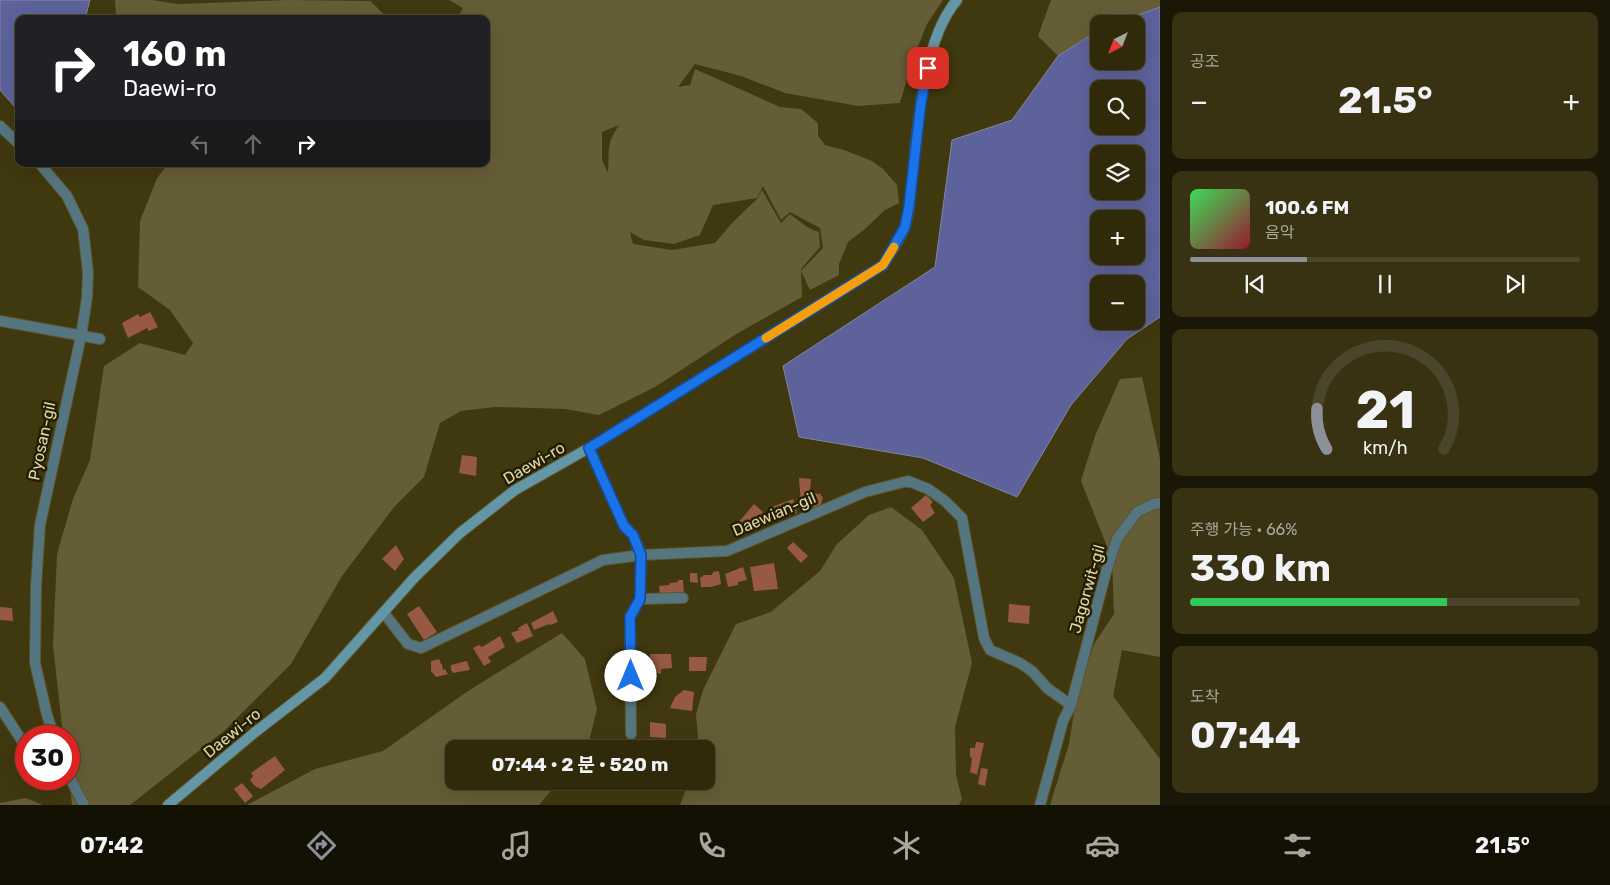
<!DOCTYPE html>
<html lang="ko">
<head>
<meta charset="utf-8">
<style>
  :root { --surface:#302a0a; --page:#383213; --text:#f1f3f6; --muted:#a8a79c; --line:#4b462b; --accent:#8c9099 }
  body { margin:0; font-family:Rubik,"Noto Sans KR",sans-serif; background:var(--page); color:var(--text); height:100vh; display:flex; flex-direction:column; font-size:19px; white-space:nowrap }
  * { box-sizing:border-box; margin:0 }
  p { font-size:16px; color:var(--muted) }
  .icon { flex:none; width:28px; height:28px; fill:none; stroke:currentColor; stroke-width:2; stroke-linecap:round; stroke-linejoin:round }
  .map { position:relative; flex:1; overflow:hidden }
  .side { display:flex; flex-direction:column; gap:12px; padding:12px; background:#1a1706; width:450px }
  .side>* { flex:none }
  .guide { position:absolute; left:15px; top:15px; width:475px; height:152px; border-radius:10px; box-shadow:0 5px 20px #0002,0 0 0 1px var(--line); background:#202124; color:#fff; overflow:hidden }
  .needle { width:32px; rotate:222deg }
  .controls { position:absolute; left:1090px; top:15px; display:grid; gap:10px }
  .controls a { display:grid; place-items:center; width:55px; height:55px; border-radius:10px; background:var(--surface); box-shadow:0 5px 20px #0002,0 0 0 1px var(--line); font-size:25px }
  .speed { position:absolute; left:15px; top:725px; display:flex; gap:10px; font-size:25px; font-weight:700; text-align:center }
  .speed>* { display:grid; place-content:center; width:65px; height:65px; border-radius:50%; background:var(--surface); box-shadow:0 5px 20px #0002,0 0 0 1px var(--line); line-height:1 }
  .speed .limit { border:8px solid #d22; background:#fff; color:#111 }
  .pin { position:absolute; display:grid; place-items:center; width:42px; height:42px; color:#fff; margin:-21px; border-radius:10px; box-shadow:0 2px 8px #0006 }
  .me { position:absolute; width:55px; margin:-28px; rotate:0deg; stroke-linejoin:round; filter:drop-shadow(0 0 4px #0008) }
  .turn { display:flex; align-items:center; gap:18px; height:105px; padding:0 25px; font-size:22px }
  .turn .icon { width:65px; height:65px; stroke-width:2.5 }
  .turn b { display:block; font-size:35px; line-height:42px }
  .lanes { display:flex; align-items:center; height:48px; padding:0 25px; background:#0003; justify-content:center; gap:25px; direction:ltr }
  .lanes .off { opacity:.35 }
  .big { font-size:38px; font-weight:700; line-height:1.1 }
  .side .card { flex:1; display:flex; flex-direction:column; justify-content:center; gap:8px; min-width:0; padding:0 18px; border-radius:10px; background:var(--page) }
  .side .dial { align-items:center; gap:0 }
  .dial svg { height:130px; overflow:visible; fill:none; stroke:var(--line); stroke-width:7; stroke-linecap:round; text-anchor:middle }
  .dial text { fill:var(--text); stroke:none }
  .song { display:flex; align-items:center; gap:15px }
  .cover { width:60px; height:60px; border-radius:8px; background:linear-gradient(135deg,hsl(130 70% 55%),hsl(350 70% 35%)) }
  .played { height:5px; border-radius:2px; background:linear-gradient(90deg,var(--accent) 30%,var(--line) 30%) }
  .keys { display:flex; justify-content:space-around; direction:ltr }
  .heat { display:flex; justify-content:space-between; align-items:center; font-size:28px; direction:ltr }
  .charge { height:8px; border-radius:4px; background:linear-gradient(90deg,#34c759 66%,var(--line) 0) }
  .trip { position:absolute; left:445px; top:740px; width:270px; height:50px; border-radius:10px; background:var(--surface); box-shadow:0 5px 20px #0002,0 0 0 1px var(--line); font-weight:700; line-height:50px; text-align:center }
  .tab-bar { display:flex; height:80px; justify-content:space-around; align-items:center; background:#131104; color:var(--muted) }
  .tab-bar .icon { width:35px; height:35px }
  .tab-bar .selected { color:var(--accent) }
  .tab-bar b { font-size:22px; color:var(--text) }
  main { display:flex; flex:1; min-height:0 }
  .map>svg:first-child { display:block }
  .green { fill:#655d36; fill-rule:evenodd }
  .water { fill:#5d629b; stroke:#8385a2; fill-rule:evenodd }
  .building { fill:#985944 }
  .lines { fill:none; stroke-linecap:round; stroke-linejoin:round }
  .street-casing { stroke:#5c552b; stroke-width:12 }
  .secondary-casing { stroke:#5c552b; stroke-width:12 }
  .street { stroke:#557680; stroke-width:10 }
  .secondary { stroke:#6397a8; stroke-width:10 }
  .route-casing { stroke:#114b97; stroke-width:12 }
  .route { stroke:#1a73e8; stroke-width:9 }
  .slow { stroke:#f59e0b; stroke-width:9 }
  .labels { text-anchor:middle; dominant-baseline:central; stroke-width:5; stroke-linejoin:round; paint-order:stroke }
  .street-label { font-size:16px; fill:#ddd7b1; stroke:#251f00 }
</style>
</head>
<body>
<main>
<div class="map">
<svg width="1160" height="805" viewBox="0 0 1160 805">
  <rect width="100%" height="100%" fill="#40380e"/>
  <g class="green">
    <polygon points="115,0 152,0 177,4 288,0 370,1 389,19 116,19"/>
    <path d="M449 0H943L927 24 913 59 900 103 858 106 785 93 741 76 695 64 678 87 690 85 695 69 780 107 801 109 818 123V136L825 145 844 150 872 161 883 169 897 185 899 203 885 210 865 229 848 242 839 264V275L810 290 801 271 802 297 738 333 655 387 599 415 565 409 495 407 461 411 440 423 424 477 394 507 342 576 291 664 224 731 130 805H72L69 778V736H63L53 645 57 554 73 499 90 460 104 366 140 343 185 355 193 343 170 310 138 287 140 221 157 178 168 164H486V19H457L463 8ZM619 125C605 146 610 150 608 173L602 160V132ZM763 186 781 220 790 212 820 228 823 248 801 271V269L820 247 819 232C807 229 800 221 790 214L781 223 762 190 757 199 733 222 715 243 672 250 633 244 630 232 644 240 674 244 700 235 713 205 757 198Z"/>
    <polygon points="1051,0 1160,0 1160,7 1113,24 1099,24 1099,30 1058,56 1038,36"/>
    <polygon points="1142,377 1160,459 1160,657 1122,650 1113,696 1160,759 1160,805 1050,805 1069,744 1076,699 1094,644 1114,614 1112,559 1081,481 1095,436 1120,379"/>
    <polygon points="891,507 922,530 954,578 972,663 955,727 956,775 962,799 959,805 680,805 689,781 706,781 706,749 699,749 696,714 703,690 736,624 771,612 820,571 837,544 869,515"/>
    <polygon points="562,633 585,659 597,709 587,749 454,749 454,781 559,781 539,805 247,805 315,769 383,751 468,691"/>
    <polygon points="26,798 43,805 0,805 0,803"/>
  </g>
  <g class="water">
    <polygon points="0,0 90,0 85,19 19,19 19,108 15,107 0,90"/>
    <path d="M1160 7V317L1127 339 1071 405 1017 497 923 458 799 437 783 366 935 267 952 140 1012 120 1058 56 1099 30V61H1136V24H1113ZM1099 89H1136V126H1099ZM1099 154H1136V191H1099ZM1099 219H1136V256H1099ZM1099 284H1136V321H1099Z"/>
  </g>
  <g class="building">
    <polygon points="150,312 158,327 149,331 147,328 128,338 122,323 138,314 140,317"/>
    <polygon points="462,455 477,457 476,476 459,473"/>
    <polygon points="799,478 811,479 810,493 821,494 821,496 823,497 820,508 801,506"/>
    <polygon points="926,495 933,502 930,505 935,513 923,522 911,508"/>
    <polygon points="793,499 797,513 780,518 772,507"/>
    <polygon points="754,504 765,514 750,532 738,523"/>
    <polygon points="793,542 808,556 801,563 787,548"/>
    <polygon points="396,545 404,559 395,571 382,559"/>
    <polygon points="774,563 778,589 754,591 750,567"/>
    <polygon points="743,567 747,580 738,582 738,585 728,587 725,574"/>
    <polygon points="719,571 721,584 711,587 701,587 700,578 704,575 712,575 713,572"/>
    <polygon points="690,573 697,573 698,583 690,582"/>
    <polygon points="678,580 683,580 684,593 660,594 659,586 669,585 670,583 678,582"/>
    <polygon points="1009,604 1030,606 1029,624 1008,622"/>
    <polygon points="419,606 437,632 424,640 407,614"/>
    <polygon points="0,607 12,608 13,621 0,620"/>
    <polygon points="553,611 558,622 550,625 549,624 534,630 531,623"/>
    <polygon points="527,623 533,636 517,643 511,633 519,630 518,628"/>
    <polygon points="500,636 505,647 488,657 491,662 484,666 473,648 479,645 482,647"/>
    <polygon points="650,654 671,654 672,668 661,669 661,674 650,672"/>
    <polygon points="689,657 707,657 706,671 689,671"/>
    <polygon points="439,659 441,664 442,664 443,670 445,669 448,674 436,677 431,671 431,661"/>
    <polygon points="467,661 470,670 453,673 451,670 451,665"/>
    <polygon points="684,690 694,692 692,711 670,708 675,697"/>
    <polygon points="650,722 666,724 666,738 650,737"/>
    <polygon points="976,742 984,743 977,775 970,772 972,758 970,757 970,748 975,748"/>
    <polygon points="275,756 285,770 261,789 255,786 250,780 253,776 251,773"/>
    <polygon points="981,768 988,769 985,786 978,784"/>
    <polygon points="242,783 253,796 245,803 234,789"/>
  </g>
  <g class="lines">
    <g class="street-casing">
      <g id="street">
        <polyline points="0,126 19,144"/>
        <polyline points="40,164 67,196 83,229 88,272 87,298 81,336 40,525 36,586 35,663 47,715 54,736"/>
        <polyline points="0,321 100,339"/>
        <polyline points="589,448 624,526 633,535 641,555 640,599 630,617 631,734"/>
        <polyline points="640,599 683,598"/>
        <polyline points="384,613 408,644 421,648 603,560 641,555 727,551 865,492 908,481 928,489 945,501 962,518 984,638 990,650 1020,663 1033,672 1047,688 1071,705"/>
        <polyline points="0,707 26,747"/>
        <polyline points="69,776 84,805"/>
        <polyline points="1040,805 1063,721 1071,705 1106,572 1117,539 1137,512 1153,504 1160,503"/>
      </g>
    </g>
    <g class="secondary-casing">
      <path id="secondary" d="M168 805 254 733 325 678 414 578 460 533 515 490 589 448 883 265C890 253 899 241 904 229 910 214 910 195 912 180 918 127 922 41 957 0"/>
    </g>
    <use href="#street" class="street"/>
    <use href="#secondary" class="secondary"/>
  </g>
  <g class="lines">
    <g class="route-casing">
      <polyline id="route" points="631,676 630,617 640,599 641,555 633,535 624,526 589,448 883,265 905,227 909,206 921,102 928,68"/>
    </g>
    <use href="#route" class="route"/>
    <polyline class="slow" points="766,338 883,265 894,247"/>
  </g>
  <g class="labels">
    <g class="street-label">
      <text transform="translate(42 441) rotate(-78)">Pyosan-gil</text>
      <text transform="translate(534 463) rotate(-30)">Daewi-ro</text>
      <text transform="translate(774 514) rotate(-23)">Daewian-gil</text>
      <text transform="translate(1087 589) rotate(-74)">Jagorwit-gil</text>
      <text transform="translate(232 733) rotate(-39)">Daewi-ro</text>
    </g>
  </g>
</svg>
<div class="controls">
<a><svg class="needle" viewBox="-14 -14 28 28"><path d="M0-13l5 13h-10z" fill="#e53935"/><path d="M0 13l5-13h-10z" fill="#a8a79c"/></svg></a>
<a><svg class="icon" aria-label="search" viewBox="0 0 24 24"><circle cx="10" cy="10" r="6"/><path d="M15 15l6 6"/></svg></a>
<a><svg class="icon" aria-label="layers" viewBox="0 0 24 24"><path d="M12 4l9 5-9 5-9-5zM3 14l9 5 9-5"/></svg></a>
<a>+</a>
<a>−</a>
</div>
<div class="speed"><div class="limit">30</div></div>
<div class="pin" style="left:928px;top:68px;background:#d93025"><svg class="icon" aria-label="arrive" viewBox="0 0 24 24"><path d="M6 21V4h12l-3 4 3 4H6"/></svg></div>
<svg class="me" style="left:631px;top:676px" viewBox="-20 -20 40 40"><circle r="19" fill="#fff"/><path d="M0-13L10 11 0 6-10 11z" fill="#1a73e8"/></svg>
<div class="trip">07:44 · 2 분 · 520 m</div>
<div class="guide">
<div class="turn"><svg class="icon" aria-label="right" viewBox="0 0 24 24"><path d="M7 20v-9h11M14 6l5 5-5 5"/></svg><div><b>160 m</b>Daewi-ro</div></div>
<div class="lanes"><svg class="icon off" aria-label="left" viewBox="0 0 24 24"><path d="M17 20v-9H6M10 6l-5 5 5 5"/></svg><svg class="icon off" aria-label="ahead" viewBox="0 0 24 24"><path d="M12 20V5M6 11l6-6 6 6"/></svg><svg class="icon" aria-label="right" viewBox="0 0 24 24"><path d="M7 20v-9h11M14 6l5 5-5 5"/></svg></div>
</div>
</div>
<section class="side">
<div class="card"><p>공조</p>
<div class="heat"><a>−</a><b class="big">21.5°</b><a>+</a></div>
</div>
<div class="card">
<div class="song"><i class="cover"></i><div><b>100.6 FM</b><p>음악</p></div></div>
<div class="played"></div>
<div class="keys"><svg class="icon" aria-label="previous" viewBox="0 0 24 24"><path d="M18 5L8 12l10 7zM5 5v14"/></svg><svg class="icon" aria-label="pause" viewBox="0 0 24 24"><path d="M8 5v14M16 5v14"/></svg><svg class="icon" aria-label="next" viewBox="0 0 24 24"><path d="M6 5l10 7-10 7zM19 5v14"/></svg></div>
</div>
<div class="card dial"><svg viewBox="0 0 100 80">
<path d="M14 69A42 42 0 1 1 86 69"/>
<path d="M14 69A42 42 0 0 1 8 44" stroke="#8c9099"/>
<text x="50" y="56" font-size="32" font-weight="700">21</text>
<text x="50" y="72" font-size="11">km/h</text>
</svg></div>
<div class="card"><p>주행 가능 · 66%</p><b class="big">330 km</b><div class="charge"></div></div>
<div class="card"><p>도착</p><b class="big">07:44</b></div>
</section>
</main>
<nav class="tab-bar">
<b>07:42</b>
<svg class="icon selected" aria-label="directions" viewBox="0 0 24 24"><path d="M12 3l9 9-9 9-9-9zM9 14v-3h6M13 9l2 2-2 2"/></svg>
<svg class="icon" aria-label="music" viewBox="0 0 24 24"><path d="M9 18V5l10-2v13"/><circle cx="6" cy="18" r="3"/><circle cx="16" cy="16" r="3"/></svg>
<svg class="icon" aria-label="phone" viewBox="0 0 24 24"><path d="M5 4h4l2 5-3 2q2 4 5 5l2-3 5 2v4C11 20 4 13 5 4z"/></svg>
<svg class="icon" aria-label="climate" viewBox="0 0 24 24"><path d="M12 3v18M4 7l16 10M4 17L20 7"/></svg>
<svg class="icon" aria-label="car" viewBox="0 0 24 24"><path d="M5 17H2v-5l4-1 3-4h7l3 4 3 1v5h-3M9 17h6M6 11h13"/><circle cx="7" cy="17" r="2"/><circle cx="17" cy="17" r="2"/></svg>
<svg class="icon" aria-label="filters" viewBox="0 0 24 24"><path d="M4 7h16M4 17h16"/><circle cx="9" cy="7" r="2"/><circle cx="15" cy="17" r="2"/></svg>
<b>21.5°</b>
</nav>
</body>
</html>
